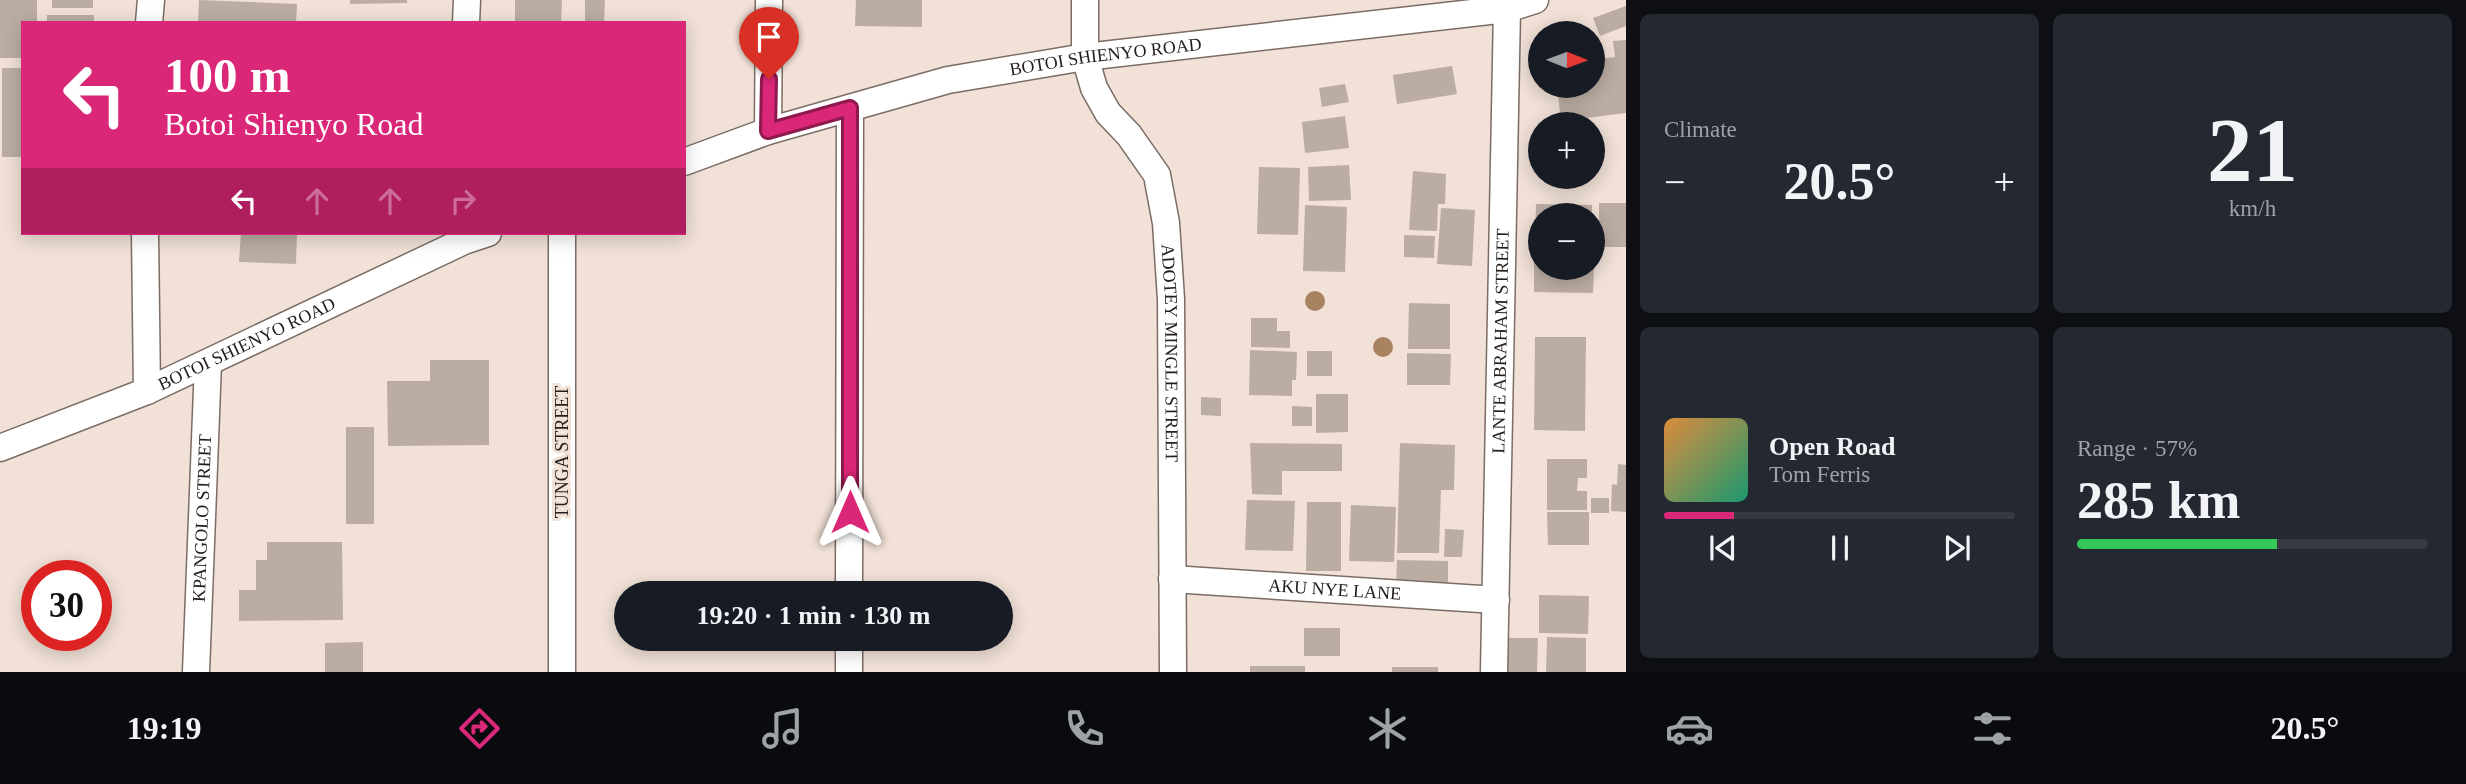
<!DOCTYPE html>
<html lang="en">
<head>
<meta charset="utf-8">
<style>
  :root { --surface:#171b24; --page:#242831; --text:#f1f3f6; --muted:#9ea1a6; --line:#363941; --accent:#db2777 }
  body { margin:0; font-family:"Times New Roman",serif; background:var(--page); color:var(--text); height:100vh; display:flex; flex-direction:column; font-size:26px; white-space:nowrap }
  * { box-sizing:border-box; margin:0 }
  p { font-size:23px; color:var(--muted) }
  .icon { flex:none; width:38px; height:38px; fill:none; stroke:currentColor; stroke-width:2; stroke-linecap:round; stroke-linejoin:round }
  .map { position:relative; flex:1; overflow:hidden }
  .drawer { display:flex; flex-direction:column; gap:14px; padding:14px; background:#0d0f14; width:840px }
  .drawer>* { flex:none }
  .guide { position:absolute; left:21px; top:21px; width:665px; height:214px; border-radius:0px; box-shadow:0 4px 18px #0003; background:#db2777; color:#fff; overflow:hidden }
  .needle { width:46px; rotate:91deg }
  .buttons { position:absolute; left:1528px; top:21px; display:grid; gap:14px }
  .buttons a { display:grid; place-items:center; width:77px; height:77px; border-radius:50%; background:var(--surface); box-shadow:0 4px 18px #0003; font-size:35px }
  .speed { position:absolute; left:21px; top:560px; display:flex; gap:14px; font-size:35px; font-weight:700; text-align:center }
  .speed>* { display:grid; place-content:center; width:91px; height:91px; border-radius:50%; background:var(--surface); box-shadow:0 4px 18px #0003; line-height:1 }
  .speed .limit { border:10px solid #d22; background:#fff; color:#111 }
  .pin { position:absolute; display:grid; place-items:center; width:60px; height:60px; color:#fff; margin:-72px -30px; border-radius:50% 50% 50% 0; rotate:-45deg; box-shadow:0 0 7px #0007 }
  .pin .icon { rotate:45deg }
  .me { position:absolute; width:77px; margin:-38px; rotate:0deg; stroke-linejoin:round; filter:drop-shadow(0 0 5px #0008) }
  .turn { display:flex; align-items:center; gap:24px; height:147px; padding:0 28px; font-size:32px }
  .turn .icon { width:91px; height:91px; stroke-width:2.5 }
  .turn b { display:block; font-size:49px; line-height:60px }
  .lanes { display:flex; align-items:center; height:66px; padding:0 28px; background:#0003; justify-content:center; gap:35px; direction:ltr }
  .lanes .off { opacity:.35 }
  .big { font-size:52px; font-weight:700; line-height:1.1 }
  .drawer .card { flex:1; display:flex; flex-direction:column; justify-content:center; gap:10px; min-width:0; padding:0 24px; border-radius:10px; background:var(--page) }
  .drawer .dial { align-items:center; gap:0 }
  .dial b { font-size:91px; line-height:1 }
  .song { display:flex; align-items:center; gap:21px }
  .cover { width:84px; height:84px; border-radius:10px; background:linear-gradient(135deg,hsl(30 70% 55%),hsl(160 70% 35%)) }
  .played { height:7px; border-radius:4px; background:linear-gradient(90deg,var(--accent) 20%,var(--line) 20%) }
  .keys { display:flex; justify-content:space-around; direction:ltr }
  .heat { display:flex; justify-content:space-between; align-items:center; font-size:38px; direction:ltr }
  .charge { height:10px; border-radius:5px; background:linear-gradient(90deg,#34c759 57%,var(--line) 0) }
  .drawer .tiles { flex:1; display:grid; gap:14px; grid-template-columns:repeat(2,1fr) }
  .trip { position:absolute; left:614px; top:581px; width:399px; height:70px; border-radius:35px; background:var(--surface); box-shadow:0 4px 18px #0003; font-weight:700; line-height:70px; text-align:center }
  .tabs { display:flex; height:112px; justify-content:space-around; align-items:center; background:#090b0e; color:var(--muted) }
  .tabs .icon { width:49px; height:49px }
  .tabs .selected { color:var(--accent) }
  .tabs b { font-size:32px; color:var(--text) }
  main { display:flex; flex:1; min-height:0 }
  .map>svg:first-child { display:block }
  .building { fill:#bcada3 }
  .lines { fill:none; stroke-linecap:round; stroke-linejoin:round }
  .street-casing { stroke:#7b6d64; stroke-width:29 }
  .street { stroke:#fff; stroke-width:26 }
  .tree { fill:#a98262 }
  .route-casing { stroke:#8e194d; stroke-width:18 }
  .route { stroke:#db2777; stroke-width:12 }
  .labels { text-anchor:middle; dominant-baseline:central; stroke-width:6; stroke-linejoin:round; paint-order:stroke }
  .street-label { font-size:18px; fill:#26201d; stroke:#f1e1d7 }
</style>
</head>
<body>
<main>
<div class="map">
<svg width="1626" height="672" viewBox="0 0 1626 672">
  <rect width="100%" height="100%" fill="#f1e1d7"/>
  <g class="building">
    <polygon points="0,0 37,0 37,23 23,23 23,58 0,58"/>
    <rect x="52" y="0" width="41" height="8"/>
    <polygon points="199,0 297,4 296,23 198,22"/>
    <polygon points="350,0 407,0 407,3 350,4"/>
    <polygon points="515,0 562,0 561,23 515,23"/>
    <polygon points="585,0 605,0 604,23 585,23"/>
    <polygon points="856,0 922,0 922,27 855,26"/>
    <polygon points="1626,6 1626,26 1600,36 1593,18"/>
    <rect x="47" y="15" width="47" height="8"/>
    <polygon points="1626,40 1626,113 1561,121 1557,86 1592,86 1592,60 1615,57 1613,41"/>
    <polygon points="1452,66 1457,94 1397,104 1393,75"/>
    <rect x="2" y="68" width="21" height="89"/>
    <polygon points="1345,84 1349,102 1322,107 1319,88"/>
    <polygon points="1345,116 1349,148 1305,153 1302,122"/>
    <polygon points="1349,165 1351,200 1309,201 1308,167"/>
    <polygon points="1259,167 1300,168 1298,235 1257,234"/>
    <polygon points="1413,171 1446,174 1445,204 1438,204 1437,231 1409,230"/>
    <rect x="1599" y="203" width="27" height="44"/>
    <polygon points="1536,204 1592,205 1592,215 1540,215 1540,244 1535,244"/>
    <polygon points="1305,205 1347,207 1345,272 1303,271"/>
    <polygon points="1441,208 1475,210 1472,266 1437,264"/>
    <polygon points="241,233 297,233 296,264 239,262"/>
    <polygon points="1404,235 1435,236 1434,258 1404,257"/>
    <polygon points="1534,247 1540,247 1540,268 1594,268 1593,293 1534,292"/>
    <polygon points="1409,303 1450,304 1450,349 1408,349"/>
    <polygon points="1251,318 1277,318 1277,331 1290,331 1290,348 1251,347"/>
    <polygon points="1535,337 1586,337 1585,431 1534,430"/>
    <polygon points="1250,350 1297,352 1296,380 1292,380 1292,396 1249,395"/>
    <rect x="1307" y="351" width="25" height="25"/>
    <polygon points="1407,353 1451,354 1450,385 1407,385"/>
    <polygon points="430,360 489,360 489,445 388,446 387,381 430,381"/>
    <polygon points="1316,394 1348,394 1348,432 1316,433"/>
    <polygon points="1201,397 1221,398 1221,416 1201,415"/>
    <polygon points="1292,406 1312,407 1312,426 1292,426"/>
    <rect x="346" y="427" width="28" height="97"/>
    <polygon points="1250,443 1342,444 1342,471 1282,471 1282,495 1252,494"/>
    <polygon points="1400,443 1455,445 1454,490 1441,490 1439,553 1397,553"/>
    <polygon points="1547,459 1587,459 1587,478 1578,478 1577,491 1587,491 1587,510 1547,510"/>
    <polygon points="1618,464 1626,465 1626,512 1611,511 1612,484 1617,485"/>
    <rect x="1591" y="498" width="18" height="15"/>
    <polygon points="1247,500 1295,501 1293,551 1245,550"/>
    <polygon points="1307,502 1341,502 1341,571 1306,571"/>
    <polygon points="1351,505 1396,507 1394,562 1349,561"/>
    <polygon points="1547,512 1589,512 1589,545 1548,545"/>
    <polygon points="1445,529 1464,530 1462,557 1444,557"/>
    <polygon points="267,542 342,542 343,620 239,621 239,590 256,590 256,560 267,560"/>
    <polygon points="1397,560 1448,561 1448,586 1396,585"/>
    <polygon points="1539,595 1589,596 1588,634 1539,633"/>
    <rect x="1304" y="628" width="36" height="28"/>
    <polygon points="1547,637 1586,638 1586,672 1546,672"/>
    <polygon points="1506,638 1538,638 1537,672 1505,672"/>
    <polygon points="363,642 363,672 325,672 325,643"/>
    <rect x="1250" y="666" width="55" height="6"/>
    <rect x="1392" y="667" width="46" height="5"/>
  </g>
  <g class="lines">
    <g class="street-casing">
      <g id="street">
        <path id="s1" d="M1085 0V57L1094 88 1108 113 1129 135 1157 175 1166 223 1171 299 1173 672"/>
        <polyline points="149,23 151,0"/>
        <polyline points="466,23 467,0"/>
        <polyline points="768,131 769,0"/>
        <path id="s2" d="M684 162 768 131 948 80 1085 57 1507 9 1535 0"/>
        <polyline points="145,233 147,391"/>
        <path id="s3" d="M0 448 147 391 464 241 488 233"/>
        <path id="s4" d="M1172 579 1496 600"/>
        <polyline points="849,593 850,108"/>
        <path id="s5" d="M196 672 208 363"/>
        <polyline points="562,672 562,233"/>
        <polyline points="849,672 849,639"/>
        <path id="s6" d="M1494 672 1507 9"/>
      </g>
    </g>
    <use href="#street" class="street"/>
  </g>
  <g class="tree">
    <circle cx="1315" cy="301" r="10"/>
    <circle cx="1383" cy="347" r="10"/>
  </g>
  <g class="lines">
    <g class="route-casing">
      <polyline id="route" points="769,79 768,131 850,108 850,512"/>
    </g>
    <use href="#route" class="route"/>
  </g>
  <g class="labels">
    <g class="street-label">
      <text stroke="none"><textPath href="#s2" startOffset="436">BOTOI SHIENYO ROAD</textPath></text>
      <text stroke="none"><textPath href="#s6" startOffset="331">LANTE ABRAHAM STREET</textPath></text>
      <text stroke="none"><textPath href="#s3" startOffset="268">BOTOI SHIENYO ROAD</textPath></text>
      <text stroke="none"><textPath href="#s1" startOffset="376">ADOTEY MINGLE STREET</textPath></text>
      <text transform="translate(562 452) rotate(-90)">TUNGA STREET</text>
      <text stroke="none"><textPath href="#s5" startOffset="154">KPANGOLO STREET</textPath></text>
      <text stroke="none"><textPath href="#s4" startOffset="163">AKU NYE LANE</textPath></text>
    </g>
  </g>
</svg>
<div class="buttons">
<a><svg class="needle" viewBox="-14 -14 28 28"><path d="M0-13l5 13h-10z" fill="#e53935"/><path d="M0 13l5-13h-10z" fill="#9ea1a6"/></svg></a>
<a>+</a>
<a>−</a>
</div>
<div class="speed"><div class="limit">30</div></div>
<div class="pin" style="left:769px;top:79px;background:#d93025"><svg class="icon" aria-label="arrive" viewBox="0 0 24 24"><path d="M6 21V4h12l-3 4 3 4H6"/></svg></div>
<svg class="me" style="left:850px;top:512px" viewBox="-20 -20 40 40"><path d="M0-17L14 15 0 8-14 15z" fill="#db2777" stroke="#fff" stroke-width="4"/></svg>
<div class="trip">19:20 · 1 min · 130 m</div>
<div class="guide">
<div class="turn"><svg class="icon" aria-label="left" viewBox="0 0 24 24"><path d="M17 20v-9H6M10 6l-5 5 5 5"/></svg><div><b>100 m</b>Botoi Shienyo Road</div></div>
<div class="lanes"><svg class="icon" aria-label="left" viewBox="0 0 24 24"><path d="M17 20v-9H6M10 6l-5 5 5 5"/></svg><svg class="icon off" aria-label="ahead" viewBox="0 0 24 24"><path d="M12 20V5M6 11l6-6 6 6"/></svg><svg class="icon off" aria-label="ahead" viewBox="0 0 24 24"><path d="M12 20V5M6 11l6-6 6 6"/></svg><svg class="icon off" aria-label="right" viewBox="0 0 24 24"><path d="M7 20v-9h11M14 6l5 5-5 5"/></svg></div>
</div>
</div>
<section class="drawer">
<div class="tiles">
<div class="card"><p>Climate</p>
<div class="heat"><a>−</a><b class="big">20.5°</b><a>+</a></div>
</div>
<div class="card dial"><b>21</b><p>km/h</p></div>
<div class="card">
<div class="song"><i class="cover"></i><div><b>Open Road</b><p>Tom Ferris</p></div></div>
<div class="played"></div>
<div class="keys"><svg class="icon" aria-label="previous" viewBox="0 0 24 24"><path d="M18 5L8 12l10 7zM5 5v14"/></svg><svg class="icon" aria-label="pause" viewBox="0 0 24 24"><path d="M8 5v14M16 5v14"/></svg><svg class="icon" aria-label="next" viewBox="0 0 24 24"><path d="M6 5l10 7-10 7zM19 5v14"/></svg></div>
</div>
<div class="card"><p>Range · 57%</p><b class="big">285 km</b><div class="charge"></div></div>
</div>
</section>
</main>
<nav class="tabs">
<b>19:19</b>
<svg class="icon selected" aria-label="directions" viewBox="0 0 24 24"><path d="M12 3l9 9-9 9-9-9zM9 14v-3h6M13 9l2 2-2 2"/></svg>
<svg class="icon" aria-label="music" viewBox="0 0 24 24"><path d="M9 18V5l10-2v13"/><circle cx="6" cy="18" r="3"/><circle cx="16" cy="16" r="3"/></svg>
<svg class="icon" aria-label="phone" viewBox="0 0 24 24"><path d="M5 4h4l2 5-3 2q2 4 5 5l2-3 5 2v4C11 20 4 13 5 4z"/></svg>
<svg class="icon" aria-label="climate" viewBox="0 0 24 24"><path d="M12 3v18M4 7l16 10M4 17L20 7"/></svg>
<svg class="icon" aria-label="car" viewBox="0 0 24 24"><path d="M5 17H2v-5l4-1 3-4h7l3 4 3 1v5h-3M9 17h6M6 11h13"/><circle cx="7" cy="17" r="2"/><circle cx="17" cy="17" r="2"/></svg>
<svg class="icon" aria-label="filters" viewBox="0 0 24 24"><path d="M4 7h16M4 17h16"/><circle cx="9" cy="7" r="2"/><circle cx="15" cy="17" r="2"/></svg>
<b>20.5°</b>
</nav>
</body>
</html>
